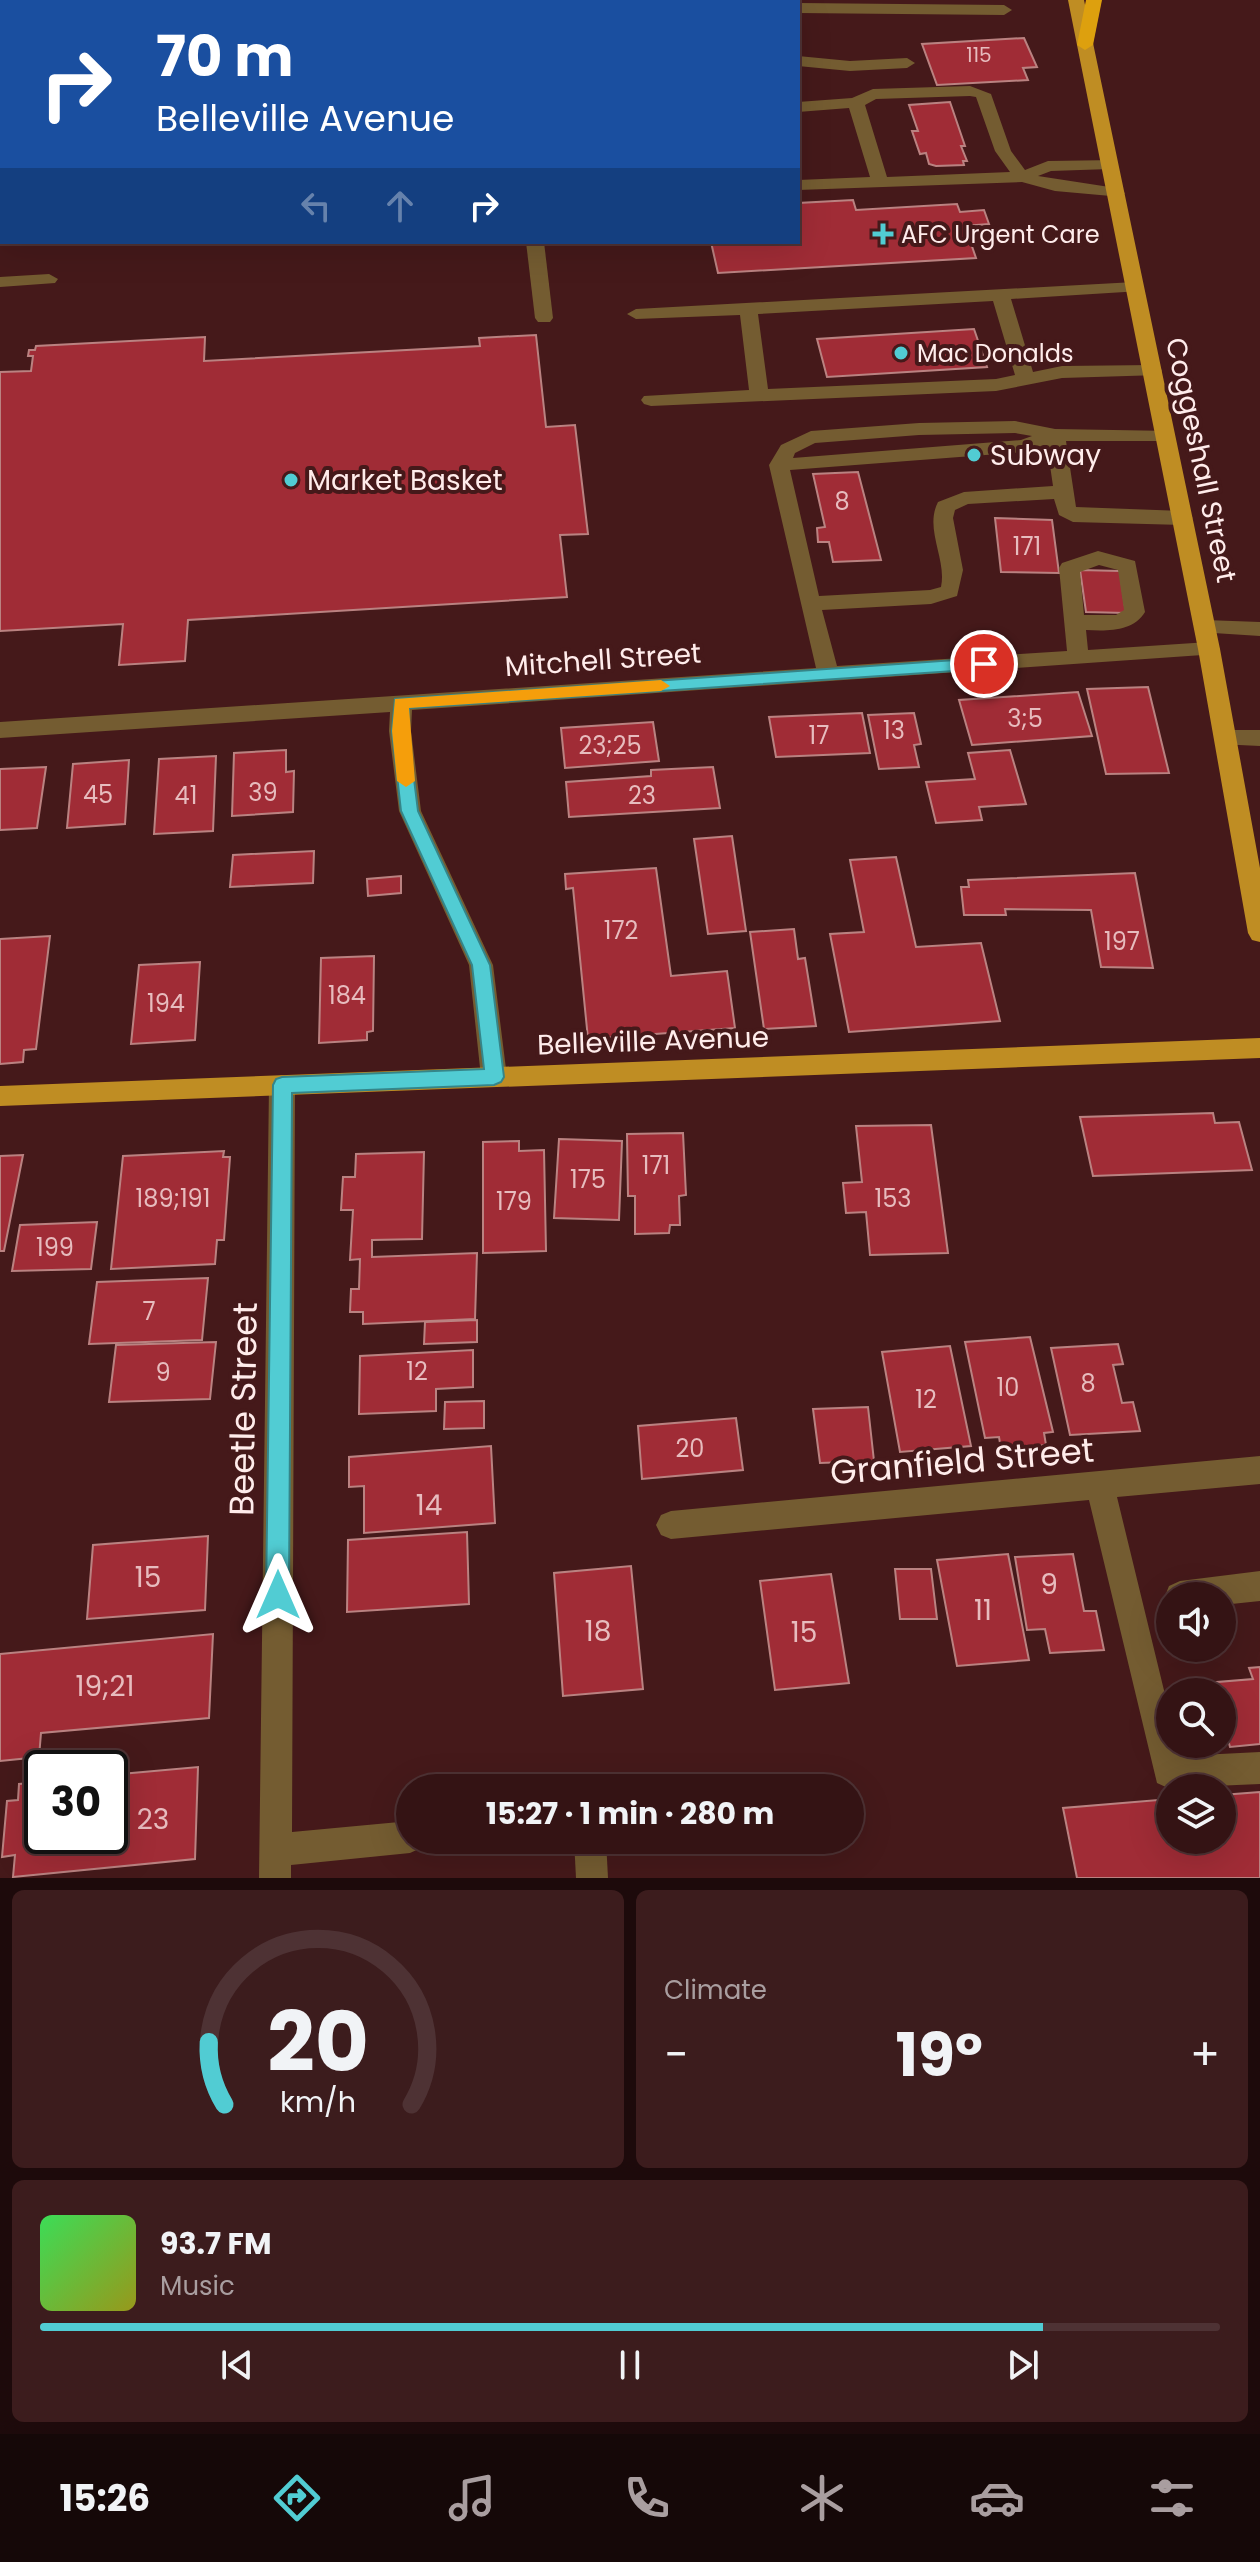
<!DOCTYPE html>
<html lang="en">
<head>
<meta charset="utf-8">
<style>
  :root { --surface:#341314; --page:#3c1c1d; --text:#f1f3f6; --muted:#a99ea0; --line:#4e3234; --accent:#51ccd3 }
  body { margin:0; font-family:Poppins,sans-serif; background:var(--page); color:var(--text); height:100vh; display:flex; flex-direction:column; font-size:30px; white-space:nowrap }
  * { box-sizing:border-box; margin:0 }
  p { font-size:26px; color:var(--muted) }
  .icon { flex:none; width:44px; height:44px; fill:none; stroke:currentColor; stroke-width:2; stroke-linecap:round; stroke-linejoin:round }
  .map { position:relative; height:1878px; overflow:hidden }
  .sheet { display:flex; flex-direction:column; gap:12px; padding:12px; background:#1d0a0b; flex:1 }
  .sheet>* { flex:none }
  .guide { position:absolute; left:0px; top:0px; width:800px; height:244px; box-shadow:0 8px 32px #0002,0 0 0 2px var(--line); background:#1a4fa0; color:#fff; overflow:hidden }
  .tools { position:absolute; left:1156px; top:1582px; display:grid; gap:16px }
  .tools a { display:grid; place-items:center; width:80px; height:80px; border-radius:50%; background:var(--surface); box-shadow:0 8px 32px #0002,0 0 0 2px var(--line); font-size:40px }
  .speed { position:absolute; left:24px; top:1750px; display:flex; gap:16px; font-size:40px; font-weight:700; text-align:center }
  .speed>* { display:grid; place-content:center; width:104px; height:104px; border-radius:50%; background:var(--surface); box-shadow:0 8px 32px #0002,0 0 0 2px var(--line); line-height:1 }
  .speed .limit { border:4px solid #111; border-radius:12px; background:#fff; color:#111 }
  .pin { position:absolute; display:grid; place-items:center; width:68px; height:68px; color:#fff; margin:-34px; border:4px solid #fff; border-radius:50%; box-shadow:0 2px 8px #0007 }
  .me { position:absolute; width:88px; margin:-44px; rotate:0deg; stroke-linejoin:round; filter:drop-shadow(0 0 6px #0008) }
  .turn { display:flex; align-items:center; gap:28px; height:168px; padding:0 24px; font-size:36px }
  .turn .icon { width:104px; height:104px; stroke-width:2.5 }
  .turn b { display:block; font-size:56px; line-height:68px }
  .lanes { display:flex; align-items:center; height:76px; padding:0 24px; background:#0003; justify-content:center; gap:40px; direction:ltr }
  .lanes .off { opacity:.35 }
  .big { font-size:60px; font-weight:700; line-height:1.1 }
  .sheet .widget { flex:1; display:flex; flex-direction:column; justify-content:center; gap:12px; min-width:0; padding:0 28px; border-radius:12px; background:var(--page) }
  .sheet .dial { align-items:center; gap:0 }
  .dial svg { height:208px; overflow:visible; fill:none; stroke:var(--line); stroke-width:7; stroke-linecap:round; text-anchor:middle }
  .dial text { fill:var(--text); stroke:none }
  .song { display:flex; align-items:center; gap:24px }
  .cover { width:96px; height:96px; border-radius:12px; background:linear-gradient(135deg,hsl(130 70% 55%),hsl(60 70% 35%)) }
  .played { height:8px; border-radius:4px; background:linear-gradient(90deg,var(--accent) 85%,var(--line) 85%) }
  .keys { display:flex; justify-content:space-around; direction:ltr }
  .heat { display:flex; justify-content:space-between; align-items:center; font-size:44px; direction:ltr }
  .sheet .tiles { flex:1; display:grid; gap:12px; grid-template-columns:1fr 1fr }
  .widget:last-child { grid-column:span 2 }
  .trip { position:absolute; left:396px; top:1774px; width:468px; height:80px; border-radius:40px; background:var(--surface); box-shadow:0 8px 32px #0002,0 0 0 2px var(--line); font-weight:700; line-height:80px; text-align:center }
  .tabs { display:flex; height:128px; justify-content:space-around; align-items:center; background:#150808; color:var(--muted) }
  .tabs .icon { width:56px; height:56px }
  .tabs .selected { color:var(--accent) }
  .tabs b { font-size:36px; color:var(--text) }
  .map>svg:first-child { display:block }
  .building { fill:#a02c36; stroke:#ba8281; stroke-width:2 }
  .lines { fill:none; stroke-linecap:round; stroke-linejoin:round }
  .minor { fill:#745c31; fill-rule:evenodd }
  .major { fill:#bf8d23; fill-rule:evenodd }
  .highway { fill:#dda00e; fill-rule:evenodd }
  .route { fill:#51ccd3; stroke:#358589; stroke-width:2 }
  .slow { fill:#f59e0b }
  .poi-dot { fill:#51ccd3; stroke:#45191a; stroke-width:3 }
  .labels { text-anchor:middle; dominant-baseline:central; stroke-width:8; stroke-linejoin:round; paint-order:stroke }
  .far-number-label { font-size:20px; fill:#e7bcbe }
  .far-poi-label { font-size:24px; fill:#ffeceb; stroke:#45191a; text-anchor:start }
  .number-label { font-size:24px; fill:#e7bcbe }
  .poi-label { font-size:28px; fill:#ffeceb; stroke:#45191a; text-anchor:start }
  .street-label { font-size:28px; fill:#ffeceb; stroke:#45191a }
  .near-number-label { font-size:28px; fill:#e7bcbe }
  .near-street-label { font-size:34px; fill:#ffeceb; stroke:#45191a }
</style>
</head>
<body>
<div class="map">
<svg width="1260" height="1878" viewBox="0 0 1260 1878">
  <rect width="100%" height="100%" fill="#45191a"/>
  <g class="building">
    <polygon points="1024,38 1037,67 1023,68 1028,80 937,85 922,44"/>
    <polygon points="950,102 965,146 961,146 967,161 963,161 964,165 936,166 929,164 926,153 920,154 912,131 918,131 909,105"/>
    <polygon points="853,200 856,210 957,204 960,212 984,210 989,224 965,226 976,258 718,273 711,242 798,242 798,203"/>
    <polygon points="974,329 987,367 827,377 817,339"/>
    <polygon points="536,335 546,427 575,425 588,534 560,535 567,597 188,620 185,661 119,665 123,624 0,631 0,372 31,371 33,356 28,356 29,350 35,350 36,346 205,337 204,361 480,346 479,338"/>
    <polygon points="858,472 881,560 833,562 829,542 818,542 817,528 825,527 813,474"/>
    <polygon points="995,518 1052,520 1059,573 1001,572"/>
    <polygon points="1080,570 1120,571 1126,613 1086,612"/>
    <polygon points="1148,687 1169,773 1106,774 1087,689"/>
    <polygon points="1078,692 1092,736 972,745 959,700"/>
    <polygon points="862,713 870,753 776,757 769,717"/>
    <polygon points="914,713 921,744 914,745 919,767 879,769 868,715"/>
    <polygon points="653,722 659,761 565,768 561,728"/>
    <polygon points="286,750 286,772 294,771 293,812 232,816 234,753"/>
    <polygon points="1010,750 1026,804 979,807 982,820 936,823 926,782 975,779 968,753"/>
    <polygon points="216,756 213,831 154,834 159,759"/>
    <polygon points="129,760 125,824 67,828 73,764"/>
    <polygon points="46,767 37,828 0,830 0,769"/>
    <polygon points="713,767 720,808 569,817 566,782 651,776 651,770"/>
    <polygon points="732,836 746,931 708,934 694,839"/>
    <polygon points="314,851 313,883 230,887 233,855"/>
    <polygon points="896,857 916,947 981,943 1000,1021 849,1032 830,934 864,932 850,860"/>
    <polygon points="656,868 671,976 727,971 735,1028 588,1039 573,888 566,889 565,874"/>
    <polygon points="1135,873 1153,968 1101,967 1091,910 1005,909 1006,915 964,915 961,887 969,887 968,880"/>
    <polygon points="401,876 401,893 368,896 367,879"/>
    <polygon points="794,929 798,959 805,958 816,1026 764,1029 750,932"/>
    <polygon points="50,936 36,1049 24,1050 23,1062 0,1064 0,939"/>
    <polygon points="374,956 373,1031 367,1032 367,1040 319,1043 321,958"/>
    <polygon points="200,962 195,1040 131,1044 139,965"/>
    <polygon points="1213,1113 1215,1123 1239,1122 1252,1170 1093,1176 1080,1117"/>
    <polygon points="931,1125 948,1253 870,1255 866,1212 846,1213 843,1183 862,1182 856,1126"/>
    <polygon points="683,1133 686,1195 679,1196 680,1225 670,1225 669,1233 635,1234 635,1196 628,1196 627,1134"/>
    <polygon points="559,1139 622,1141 619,1220 554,1218"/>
    <polygon points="519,1141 519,1151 544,1150 546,1251 483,1253 483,1142"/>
    <polygon points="224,1151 223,1157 230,1157 224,1240 217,1240 215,1264 111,1269 123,1156"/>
    <polygon points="424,1152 422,1239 372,1240 372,1257 477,1253 475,1319 363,1324 363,1312 350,1312 351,1289 359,1289 360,1259 350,1260 353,1210 341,1210 343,1177 355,1177 356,1154"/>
    <polygon points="23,1155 4,1251 0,1251 0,1156"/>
    <polygon points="97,1222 91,1269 12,1271 20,1225"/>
    <polygon points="208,1278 202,1340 89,1344 97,1282"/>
    <polygon points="477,1320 477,1342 424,1344 425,1322"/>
    <polygon points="1030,1337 1053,1432 1044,1433 1046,1445 1001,1449 999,1437 985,1438 965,1342"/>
    <polygon points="216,1342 210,1399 109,1402 116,1345"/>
    <polygon points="1118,1344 1123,1364 1113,1365 1122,1403 1133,1402 1140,1431 1070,1435 1051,1348"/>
    <polygon points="950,1346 971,1446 900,1452 882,1352"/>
    <polygon points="473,1350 473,1387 436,1389 436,1411 359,1414 360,1356"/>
    <polygon points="484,1401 484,1428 444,1429 445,1402"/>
    <polygon points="868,1407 874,1461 820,1463 813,1409"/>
    <polygon points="736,1418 743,1470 642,1479 638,1426"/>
    <polygon points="491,1446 495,1523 364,1533 364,1486 349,1487 349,1457"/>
    <polygon points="467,1532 469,1604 347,1612 348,1540"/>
    <polygon points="208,1536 205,1610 87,1619 93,1545"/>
    <polygon points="1008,1554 1029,1660 957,1666 937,1560"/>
    <polygon points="1073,1554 1084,1611 1096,1611 1104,1650 1050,1653 1045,1629 1027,1630 1015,1557"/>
    <polygon points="631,1566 643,1689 563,1696 554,1573"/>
    <polygon points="895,1569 931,1569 937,1619 900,1619"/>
    <polygon points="831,1574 849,1683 775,1690 760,1581"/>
    <polygon points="213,1634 209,1718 41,1733 39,1757 0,1761 0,1654"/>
    <polygon points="1260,1667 1260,1744 1230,1747 1227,1736 1222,1737 1222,1692 1183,1692 1181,1685 1253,1679 1249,1668"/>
    <polygon points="198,1767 195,1859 13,1877 15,1855 2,1857 7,1801 18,1800 19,1784 42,1782 42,1836 110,1836 110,1775"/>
    <polygon points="1260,1792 1260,1878 1077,1878 1063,1808 1170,1799 1170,1840 1222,1840 1222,1795"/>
  </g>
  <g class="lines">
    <g class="minor">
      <polygon points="333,0 354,0 331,2"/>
      <polygon points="518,0 536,0 538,2 520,2"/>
      <polygon points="669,0 686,0 688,2 671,2"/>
      <polygon points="798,3 1004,5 1012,10 1004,15 798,13"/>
      <polygon points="2,26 2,36 0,37 0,27"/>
      <polygon points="798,56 850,61 907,58 915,63 907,68 850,71 798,66"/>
      <rect x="0" y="66" width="2" height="10"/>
      <path d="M970 86 991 94 1011 151 1025 170 1048 161 1116 160 1118 164 1110 169 1051 171 1038 176 1116 188 1125 193 1122 197 1055 191 1022 182 798 190V180L870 177 849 108 798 112V102L852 98 873 89ZM970 96 976 97 995 151 1010 172 887 177 865 105 876 99Z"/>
      <polygon points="526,242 544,242 553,318 550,322 538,322 535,318"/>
      <polygon points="49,274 58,279 55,283 0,287 0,277"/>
      <path d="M1135 282 1144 287 1141 291 1011 299 1033 372 1062 366 1153 365 1160 367 1162 371 1160 375 1062 378 996 391 651 406 644 404 641 400 644 396 749 390 740 315 636 319 627 314 636 309ZM993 301 1015 375 996 379 768 389 758 314Z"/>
      <path d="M1015 421 1055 429 1172 431 1175 435 1172 439 1165 441H1066L1076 507 1183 511 1193 518 1183 525 1073 522 1059 515 1054 499 968 504 955 510 953 518 963 570 957 596 931 604 822 610 837 666 1067 651 1059 568 1062 563 1098 551 1135 561 1145 612C1133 632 1107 631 1086 630L1088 650 1209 642 1217 644 1220 649 1217 654 412 710 411 731 421 811 493 965 507 1077 503 1084 494 1087 485 1084 481 1077 469 965 399 811 389 731 390 712 0 738V722L816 668 769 465 781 445 811 431 919 423ZM1015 433 1032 436 1021 440 793 458 795 453 815 443 919 435ZM1047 445 1053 486 964 492 938 502C924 529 947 559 941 587L930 590 819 596 790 470 1023 452ZM1099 565 1118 570 1124 610 1116 615H1084L1080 572Z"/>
      <polygon points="1205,620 1260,622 1260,636 1198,632 1194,627 1198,622"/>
      <polygon points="1226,730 1260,730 1260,746 1218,744 1215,738 1218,732"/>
      <polygon points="282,1075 291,1078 295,1085 292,1832 410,1821 410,1840 425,1840 421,1848 410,1853 291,1865 291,1878 259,1878 269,1085 273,1078"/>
      <polygon points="1260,1456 1260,1484 1117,1497 1170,1715 1170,1744 1177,1744 1180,1756 1260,1752 1260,1784 1168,1788 1157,1783 1089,1500 671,1539 661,1535 656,1525 661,1515 671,1511"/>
      <polygon points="1260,1571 1260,1601 1222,1605 1222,1596 1170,1596 1170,1607 1165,1596 1169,1586 1180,1581"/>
      <polygon points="574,1840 606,1840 608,1878 576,1878"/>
    </g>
    <g class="major">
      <polygon points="1068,0 1084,0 1220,649 1260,868 1260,942 1252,940 1248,933 1198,649"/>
      <polygon points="1260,1038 1260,1058 0,1106 0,1086"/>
    </g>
    <polygon class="highway" points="1086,0 1102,0 1093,45 1085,50 1077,45"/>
  </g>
  <polygon class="route" points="984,658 992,664 984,669 409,708 408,731 418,811 490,965 504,1077 501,1082 494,1085 292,1093 289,1595 286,1603 278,1606 270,1603 266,1595 273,1085 276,1079 282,1077 484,1069 472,965 401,811 392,731 395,699"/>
  <polygon class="slow" points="661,680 670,686 661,691 409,708 415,781 406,787 397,781 392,731 395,699"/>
  <g class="poi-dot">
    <path d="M879 222h8v8h8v8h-8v8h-8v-8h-8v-8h8z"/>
    <circle cx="901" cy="353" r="8"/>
    <circle cx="974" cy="455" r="8"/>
    <circle cx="291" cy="480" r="8"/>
  </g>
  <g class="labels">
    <g class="far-number-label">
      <text x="979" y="55">115</text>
    </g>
    <g class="far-poi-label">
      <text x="901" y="234">AFC Urgent Care</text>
      <text x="917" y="353">Mac Donalds</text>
    </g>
    <g class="number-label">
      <text x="842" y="501">8</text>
      <text x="1027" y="546">171</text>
      <text x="1025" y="718">3;5</text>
      <text x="894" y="730">13</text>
      <text x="819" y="735">17</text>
      <text x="610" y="745">23;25</text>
      <text x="263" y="792">39</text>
      <text x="98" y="794">45</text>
      <text x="186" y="795">41</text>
      <text x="642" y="795">23</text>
      <text x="621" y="930">172</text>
      <text x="1122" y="941">197</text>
      <text x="347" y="995">184</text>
      <text x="166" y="1003">194</text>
      <text x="656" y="1165">171</text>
      <text x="588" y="1179">175</text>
      <text x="173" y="1198">189;191</text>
      <text x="893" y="1198">153</text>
      <text x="514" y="1201">179</text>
      <text x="55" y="1247">199</text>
      <text x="149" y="1311">7</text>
      <text x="417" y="1371">12</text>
      <text x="163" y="1372">9</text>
      <text x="1088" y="1383">8</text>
      <text x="1008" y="1387">10</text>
      <text x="926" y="1399">12</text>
      <text x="690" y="1448">20</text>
    </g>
    <g class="poi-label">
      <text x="990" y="455">Subway</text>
      <text x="307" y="480">Market Basket</text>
    </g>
    <g class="street-label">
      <text transform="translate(1201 460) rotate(78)">Coggeshall Street</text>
      <text transform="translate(603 660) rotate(-4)">Mitchell Street</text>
      <text transform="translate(653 1041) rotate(-2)">Belleville Avenue</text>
    </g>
    <g class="near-number-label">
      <text x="429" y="1505">14</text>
      <text x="148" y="1577">15</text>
      <text x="1049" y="1584">9</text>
      <text x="983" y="1610">11</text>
      <text x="598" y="1631">18</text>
      <text x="804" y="1632">15</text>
      <text x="105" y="1686">19;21</text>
      <text x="153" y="1819">23</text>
    </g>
    <g class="near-street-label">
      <text transform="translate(243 1409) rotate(-89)">Beetle Street</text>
      <text transform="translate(962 1461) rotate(-5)">Granfield Street</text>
    </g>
  </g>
</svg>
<div class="tools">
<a><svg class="icon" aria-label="sound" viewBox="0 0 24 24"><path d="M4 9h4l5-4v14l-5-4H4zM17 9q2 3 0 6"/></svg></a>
<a><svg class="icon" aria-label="search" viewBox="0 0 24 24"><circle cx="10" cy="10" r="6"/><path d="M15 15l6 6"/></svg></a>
<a><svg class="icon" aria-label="layers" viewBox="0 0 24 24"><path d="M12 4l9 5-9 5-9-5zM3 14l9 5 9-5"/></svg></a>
</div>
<div class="speed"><div class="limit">30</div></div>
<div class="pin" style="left:984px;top:664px;background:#d93025"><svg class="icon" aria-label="arrive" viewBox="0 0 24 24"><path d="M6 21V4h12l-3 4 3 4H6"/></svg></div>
<svg class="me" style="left:278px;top:1595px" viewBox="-20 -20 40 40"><path d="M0-17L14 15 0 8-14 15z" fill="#51ccd3" stroke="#fff" stroke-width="4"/></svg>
<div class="trip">15:27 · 1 min · 280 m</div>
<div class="guide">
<div class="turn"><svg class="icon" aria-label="right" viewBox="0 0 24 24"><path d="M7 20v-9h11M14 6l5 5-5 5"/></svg><div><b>70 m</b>Belleville Avenue</div></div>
<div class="lanes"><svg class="icon off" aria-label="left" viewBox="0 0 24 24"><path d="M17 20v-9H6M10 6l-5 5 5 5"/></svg><svg class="icon off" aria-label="ahead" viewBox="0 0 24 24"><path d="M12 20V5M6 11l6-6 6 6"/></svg><svg class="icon" aria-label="right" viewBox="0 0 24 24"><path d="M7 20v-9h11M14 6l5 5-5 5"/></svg></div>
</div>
</div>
<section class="sheet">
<div class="tiles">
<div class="widget dial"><svg viewBox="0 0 100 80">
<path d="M14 69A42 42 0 1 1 86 69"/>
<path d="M14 69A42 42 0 0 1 8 45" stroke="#51ccd3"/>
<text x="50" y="56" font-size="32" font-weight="700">20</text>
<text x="50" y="72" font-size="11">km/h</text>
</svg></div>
<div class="widget"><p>Climate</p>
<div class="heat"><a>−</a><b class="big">19°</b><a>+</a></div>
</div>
<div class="widget">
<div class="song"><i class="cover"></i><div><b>93.7 FM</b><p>Music</p></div></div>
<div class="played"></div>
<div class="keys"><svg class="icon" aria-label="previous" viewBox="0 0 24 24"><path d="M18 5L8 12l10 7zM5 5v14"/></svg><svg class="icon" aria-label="pause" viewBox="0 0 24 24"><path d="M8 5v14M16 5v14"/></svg><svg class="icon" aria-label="next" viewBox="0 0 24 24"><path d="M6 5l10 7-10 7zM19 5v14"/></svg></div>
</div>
</div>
</section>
<nav class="tabs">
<b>15:26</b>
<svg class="icon selected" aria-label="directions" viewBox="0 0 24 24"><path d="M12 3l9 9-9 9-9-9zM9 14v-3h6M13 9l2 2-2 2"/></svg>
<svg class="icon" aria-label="music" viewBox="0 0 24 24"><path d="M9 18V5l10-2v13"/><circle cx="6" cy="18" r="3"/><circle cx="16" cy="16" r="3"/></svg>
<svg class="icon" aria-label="phone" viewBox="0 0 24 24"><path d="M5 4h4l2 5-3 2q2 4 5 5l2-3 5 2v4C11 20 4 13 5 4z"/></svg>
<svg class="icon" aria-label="climate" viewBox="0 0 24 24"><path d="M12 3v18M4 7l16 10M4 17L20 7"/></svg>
<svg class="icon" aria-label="car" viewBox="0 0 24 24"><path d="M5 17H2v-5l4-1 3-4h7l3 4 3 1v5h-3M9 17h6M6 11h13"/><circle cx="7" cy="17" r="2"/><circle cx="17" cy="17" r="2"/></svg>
<svg class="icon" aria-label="filters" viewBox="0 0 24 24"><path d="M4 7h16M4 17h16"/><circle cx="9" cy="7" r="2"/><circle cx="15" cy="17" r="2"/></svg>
</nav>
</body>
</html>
